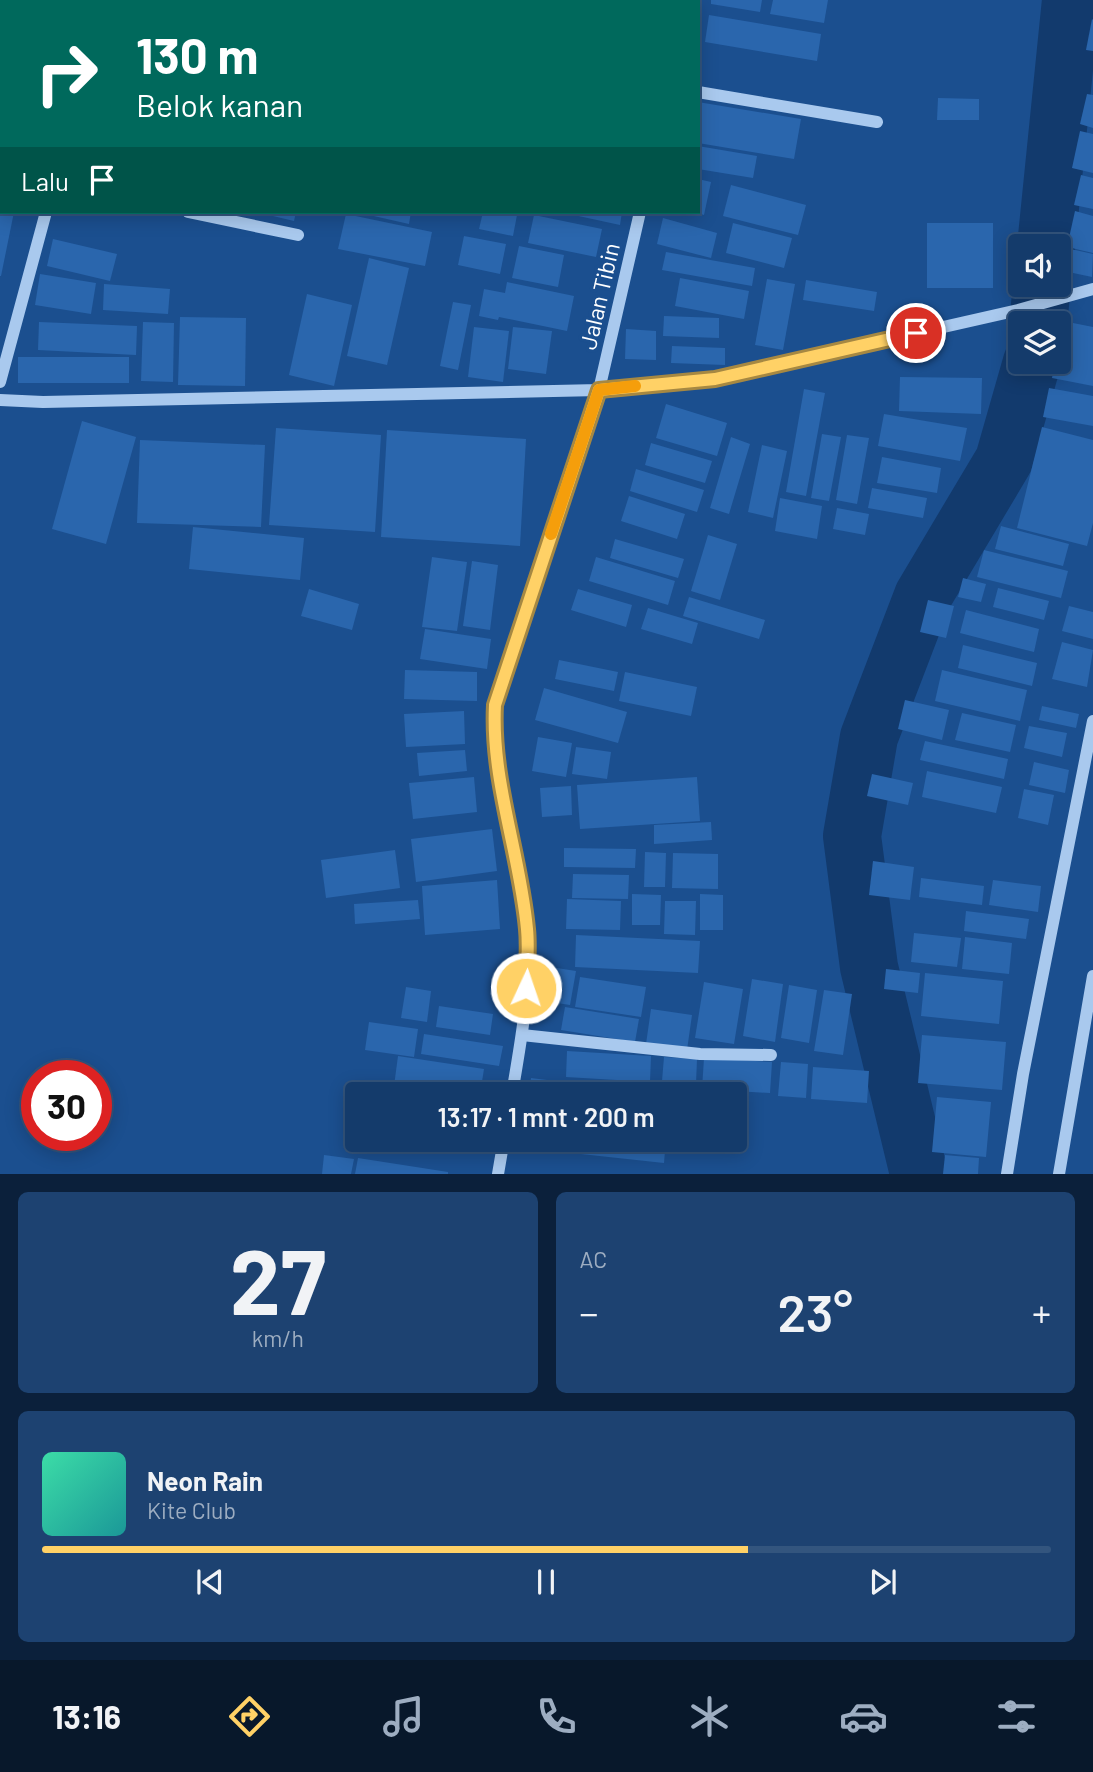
<!DOCTYPE html>
<html lang="id">
<head>
<meta charset="utf-8">
<style>
  :root { --surface:#143b6b; --page:#1d4271; --text:#f1f3f6; --muted:#9dadc1; --line:#33557e; --accent:#ffd166 }
  body { margin:0; font-family:Barlow,sans-serif; background:var(--page); color:var(--text); height:100vh; display:flex; flex-direction:column; font-size:26px; white-space:nowrap }
  * { box-sizing:border-box; margin:0 }
  p { font-size:23px; color:var(--muted) }
  .icon { flex:none; width:38px; height:38px; fill:none; stroke:currentColor; stroke-width:2; stroke-linecap:round; stroke-linejoin:round }
  .map { position:relative; height:1174px; overflow:hidden }
  .drawer { display:flex; flex-direction:column; gap:18px; padding:18px; background:#0b203b; flex:1 }
  .drawer>* { flex:none }
  .hud { position:absolute; left:0px; top:0px; width:700px; height:214px; box-shadow:0 4px 18px #0003,0 0 0 2px var(--line); background:#00695c; color:#fff; overflow:hidden }
  .controls { position:absolute; left:1008px; top:234px; display:grid; gap:14px }
  .controls a { display:grid; place-items:center; width:63px; height:63px; border-radius:7px; background:var(--surface); box-shadow:0 4px 18px #0003,0 0 0 2px var(--line); font-size:35px }
  .speed { position:absolute; left:21px; top:1060px; display:flex; gap:14px; font-size:35px; font-weight:700; text-align:center }
  .speed>* { display:grid; place-content:center; width:91px; height:91px; border-radius:50%; background:var(--surface); box-shadow:0 4px 18px #0003,0 0 0 2px var(--line); line-height:1 }
  .speed .limit { border:10px solid #d22; background:#fff; color:#111 }
  .pin { position:absolute; display:grid; place-items:center; width:60px; height:60px; color:#fff; margin:-30px; border:4px solid #fff; border-radius:50%; box-shadow:0 2px 7px #0007 }
  .me { position:absolute; width:77px; margin:-38px; rotate:3deg; stroke-linejoin:round; filter:drop-shadow(0 0 5px #0008) }
  .turn { display:flex; align-items:center; gap:24px; height:147px; padding:0 21px; font-size:32px }
  .turn .icon { width:91px; height:91px; stroke-width:2.5 }
  .turn b { display:block; font-size:49px; line-height:60px }
  .then { display:flex; align-items:center; height:66px; padding:0 21px; background:#0003; gap:14px; font-size:26px }
  .big { font-size:52px; font-weight:600; line-height:1.1 }
  .drawer .tile { flex:1; display:flex; flex-direction:column; justify-content:center; gap:10px; min-width:0; padding:0 24px; border-radius:10px; background:var(--page) }
  .drawer .dial { align-items:center; gap:0 }
  .dial b { font-size:91px; line-height:1 }
  .song { display:flex; align-items:center; gap:21px }
  .cover { width:84px; height:84px; border-radius:10px; background:linear-gradient(135deg,hsl(160 70% 55%),hsl(180 70% 35%)) }
  .played { height:7px; border-radius:4px; background:linear-gradient(90deg,var(--accent) 70%,var(--line) 70%) }
  .keys { display:flex; justify-content:space-around; direction:ltr }
  .heat { display:flex; justify-content:space-between; align-items:center; font-size:38px; direction:ltr }
  .drawer .tiles { flex:1; display:grid; gap:18px; grid-template-columns:1fr 1fr }
  .tile:last-child { grid-column:span 2 }
  .trip { position:absolute; left:345px; top:1082px; width:402px; height:70px; border-radius:7px; background:var(--surface); box-shadow:0 4px 18px #0003,0 0 0 2px var(--line); font-weight:600; line-height:70px; text-align:center }
  .menu { display:flex; height:112px; justify-content:space-around; align-items:center; background:#08182b; color:var(--muted) }
  .menu .icon { width:49px; height:49px }
  .menu .selected { color:var(--accent) }
  .menu b { font-size:32px; color:var(--text) }
  .map>svg:first-child { display:block }
  .lines { fill:none; stroke-linecap:round; stroke-linejoin:round }
  .river { stroke:#123a6d; stroke-width:58 }
  .building { fill:#2a66ad }
  .minor { stroke:#a9c9ee; stroke-width:12 }
  .route-casing { stroke:#a68842; stroke-width:18 }
  .route { stroke:#ffd166; stroke-width:12 }
  .slow { stroke:#f59e0b; stroke-width:12 }
  .labels { text-anchor:middle; dominant-baseline:central; stroke-width:7; stroke-linejoin:round; paint-order:stroke }
  .street-label { font-size:23px; fill:#fff; stroke:#1b4f8f }
</style>
</head>
<body>
<div class="map">
<svg width="1093" height="1174" viewBox="0 0 1093 1174">
  <rect width="100%" height="100%" fill="#1b4f8f"/>
  <g class="lines">
    <g class="river">
      <polyline points="1046,247 1071,0"/>
      <polyline points="1038,324 1042,285"/>
      <polyline points="919,1174 869,967 852,836 869,737 923,596 1004,460 1032,362"/>
    </g>
  </g>
  <g class="building">
    <polygon points="711,0 762,0 760,12 711,4"/>
    <polygon points="773,0 828,0 824,23 770,14"/>
    <polygon points="709,15 821,34 817,61 705,42"/>
    <polygon points="1092,19 1093,20 1093,51 1086,50"/>
    <polygon points="1087,94 1093,95 1093,128 1080,124"/>
    <polygon points="938,98 979,99 979,120 937,120"/>
    <polygon points="698,102 801,119 794,159 698,143"/>
    <polygon points="1080,131 1093,134 1093,173 1072,168"/>
    <polygon points="698,146 757,156 753,178 698,169"/>
    <polygon points="1081,175 1093,178 1093,209 1074,205"/>
    <polygon points="698,179 711,182 704,215 698,213"/>
    <polygon points="731,185 806,205 798,235 723,216"/>
    <polygon points="1075,211 1093,216 1093,253 1067,247"/>
    <polygon points="0,212 14,212 1,276 0,276"/>
    <polygon points="256,212 296,212 294,221"/>
    <polygon points="356,212 411,212 409,224"/>
    <polygon points="483,212 517,215 513,236 479,229"/>
    <polygon points="560,212 622,212 620,225"/>
    <polygon points="346,214 432,232 425,266 338,249"/>
    <polygon points="534,215 602,229 596,257 528,243"/>
    <polygon points="663,218 717,233 711,258 657,244"/>
    <polygon points="733,223 792,238 784,268 726,253"/>
    <rect x="927" y="223" width="66" height="65"/>
    <polygon points="464,236 506,244 500,274 458,265"/>
    <polygon points="53,239 117,254 110,281 47,266"/>
    <polygon points="519,246 564,255 558,287 512,278"/>
    <polygon points="1062,247 1093,254 1092,277 1059,270"/>
    <polygon points="666,252 755,268 752,286 662,270"/>
    <polygon points="369,258 409,268 387,365 347,356"/>
    <polygon points="40,274 96,283 91,314 35,305"/>
    <polygon points="680,278 749,291 744,319 675,306"/>
    <polygon points="767,279 795,284 783,350 755,345"/>
    <polygon points="806,280 877,292 874,311 803,300"/>
    <polygon points="507,282 574,296 567,331 499,317 498,320 479,316 484,289 505,293"/>
    <polygon points="104,284 170,289 168,314 103,310"/>
    <polygon points="307,294 352,305 334,386 289,375"/>
    <polygon points="453,302 471,305 458,370 440,366"/>
    <polygon points="664,316 719,318 719,338 663,336"/>
    <polygon points="180,317 246,318 245,386 178,385"/>
    <polygon points="1063,321 1093,327 1093,386 1052,378 1055,362 1059,362"/>
    <polygon points="39,322 137,326 136,355 38,350"/>
    <polygon points="143,322 174,323 173,382 141,381"/>
    <polygon points="474,327 509,331 503,382 468,377"/>
    <polygon points="513,327 552,331 546,374 508,369"/>
    <polygon points="626,329 656,331 656,360 625,359"/>
    <polygon points="672,346 725,348 725,365 671,363"/>
    <rect x="18" y="357" width="111" height="26"/>
    <polygon points="900,377 982,378 981,414 899,411"/>
    <polygon points="1049,388 1093,396 1093,426 1043,417"/>
    <polygon points="804,389 825,393 806,496 786,492"/>
    <polygon points="666,404 727,423 717,456 656,438"/>
    <polygon points="884,414 967,428 960,461 878,446"/>
    <polygon points="82,421 136,437 106,544 52,529"/>
    <polygon points="1042,427 1093,440 1093,523 1087,546 1017,528"/>
    <polygon points="276,428 381,435 375,532 269,525"/>
    <polygon points="387,430 526,439 520,546 381,537"/>
    <polygon points="822,434 841,437 829,501 811,498"/>
    <polygon points="847,435 869,438 857,504 836,500"/>
    <polygon points="731,437 750,444 729,514 710,508"/>
    <polygon points="140,440 265,445 261,527 137,523"/>
    <polygon points="651,443 712,461 705,483 645,465"/>
    <polygon points="762,445 787,451 773,518 748,512"/>
    <polygon points="882,457 941,468 937,493 877,483"/>
    <polygon points="636,469 704,490 697,512 630,491"/>
    <polygon points="872,488 927,498 923,518 868,508"/>
    <polygon points="629,496 685,514 677,539 621,521"/>
    <polygon points="780,498 822,506 817,539 775,531"/>
    <polygon points="837,508 869,514 865,535 833,529"/>
    <polygon points="1001,526 1069,544 1063,566 995,549"/>
    <polygon points="193,527 304,538 300,580 189,569"/>
    <polygon points="708,535 737,544 720,600 691,591"/>
    <polygon points="615,539 684,559 678,578 610,558"/>
    <polygon points="984,550 1068,571 1061,598 977,577"/>
    <polygon points="432,557 467,562 457,631 422,627"/>
    <polygon points="596,557 675,581 668,605 589,581"/>
    <polygon points="472,561 498,565 490,630 463,626"/>
    <polygon points="963,578 986,584 981,602 958,597"/>
    <polygon points="998,588 1049,601 1044,620 993,607"/>
    <polygon points="309,589 359,604 352,630 301,616"/>
    <polygon points="578,589 632,605 626,627 571,610"/>
    <polygon points="689,597 765,620 759,639 683,616"/>
    <polygon points="928,600 954,606 946,638 920,632"/>
    <polygon points="1069,606 1093,612 1093,639 1062,631"/>
    <polygon points="648,608 698,623 692,644 641,629"/>
    <polygon points="966,610 1039,629 1034,652 960,633"/>
    <polygon points="425,629 491,639 487,669 420,659"/>
    <polygon points="1062,642 1093,650 1087,687 1052,679"/>
    <polygon points="963,645 1037,663 1032,686 958,668"/>
    <polygon points="559,660 618,672 614,691 555,679"/>
    <polygon points="405,670 477,672 477,701 404,699"/>
    <polygon points="942,670 1027,690 1020,721 935,701"/>
    <polygon points="625,672 697,687 691,716 619,701"/>
    <polygon points="544,688 627,712 618,743 535,720"/>
    <polygon points="905,700 949,710 942,740 898,729"/>
    <polygon points="1042,706 1079,714 1076,728 1039,720"/>
    <polygon points="464,711 465,744 406,747 404,714"/>
    <polygon points="962,713 1016,725 1010,752 955,740"/>
    <polygon points="1029,726 1067,733 1062,757 1024,748"/>
    <polygon points="538,737 572,743 566,777 532,771"/>
    <polygon points="925,741 1008,759 1004,779 920,760"/>
    <polygon points="576,747 611,752 607,779 572,774"/>
    <polygon points="465,750 467,771 419,776 417,753"/>
    <polygon points="1034,762 1069,770 1065,793 1029,785"/>
    <polygon points="927,771 1002,787 996,813 922,797"/>
    <polygon points="872,774 913,783 908,805 867,796"/>
    <polygon points="474,777 477,812 413,819 409,783"/>
    <polygon points="697,777 700,821 580,829 577,785"/>
    <polygon points="571,786 572,815 542,817 540,788"/>
    <polygon points="1024,789 1054,795 1048,825 1018,818"/>
    <polygon points="711,822 712,840 654,844 654,825"/>
    <polygon points="492,829 497,871 416,882 411,839"/>
    <polygon points="564,848 636,849 635,868 564,867"/>
    <polygon points="395,850 400,888 326,898 321,860"/>
    <polygon points="645,852 666,853 665,887 644,887"/>
    <polygon points="673,853 718,854 718,889 672,888"/>
    <polygon points="873,861 914,867 910,900 869,895"/>
    <polygon points="573,874 629,875 628,899 572,898"/>
    <polygon points="921,878 984,886 982,905 919,897"/>
    <polygon points="497,880 500,929 425,935 422,886"/>
    <polygon points="993,880 1041,886 1038,912 989,905"/>
    <polygon points="632,894 661,895 660,925 632,925"/>
    <polygon points="700,894 723,895 723,930 700,930"/>
    <polygon points="567,899 621,901 620,930 566,929"/>
    <polygon points="418,900 420,919 355,924 354,904"/>
    <polygon points="665,901 696,901 695,935 664,934"/>
    <polygon points="966,911 1029,919 1026,939 964,931"/>
    <polygon points="914,933 961,938 957,967 911,962"/>
    <polygon points="576,935 700,941 698,973 575,967"/>
    <polygon points="965,937 1012,943 1009,974 962,969"/>
    <polygon points="544,966 576,971 570,1005 538,1000"/>
    <polygon points="886,969 920,973 918,993 884,989"/>
    <polygon points="925,973 1003,981 999,1024 921,1016"/>
    <polygon points="580,977 646,987 641,1017 575,1007"/>
    <polygon points="752,979 783,984 775,1042 743,1036"/>
    <polygon points="704,982 743,989 734,1044 695,1038"/>
    <polygon points="789,985 817,990 809,1043 781,1038"/>
    <polygon points="406,987 431,991 427,1022 401,1018"/>
    <polygon points="824,990 852,994 843,1055 814,1051"/>
    <polygon points="439,1006 493,1014 490,1035 436,1027"/>
    <polygon points="565,1007 639,1019 635,1042 561,1030"/>
    <polygon points="651,1009 692,1015 687,1050 646,1044"/>
    <polygon points="369,1022 418,1029 414,1057 365,1050"/>
    <polygon points="424,1034 503,1046 499,1066 421,1054"/>
    <polygon points="922,1035 1006,1042 1002,1090 918,1083"/>
    <polygon points="567,1051 651,1056 650,1082 566,1077"/>
    <polygon points="398,1056 484,1069 480,1094 442,1094 394,1086"/>
    <polygon points="664,1057 697,1059 696,1084 662,1081"/>
    <polygon points="704,1058 772,1062 770,1093 702,1089"/>
    <polygon points="781,1062 808,1064 806,1098 778,1096"/>
    <polygon points="813,1067 869,1071 867,1103 811,1099"/>
    <polygon points="531,1078 555,1081 554,1094 529,1094"/>
    <polygon points="568,1083 649,1092 649,1094 567,1094"/>
    <polygon points="937,1097 991,1102 986,1157 932,1152"/>
    <polygon points="554,1139 666,1139 664,1163 553,1151"/>
    <polygon points="324,1155 354,1159 351,1174 322,1174"/>
    <polygon points="945,1155 979,1158 978,1174 943,1174"/>
    <polygon points="358,1158 448,1172 448,1174 355,1174"/>
  </g>
  <g class="lines">
    <g class="minor">
      <polyline points="96,2 97,0"/>
      <polyline points="671,2 671,0"/>
      <polyline points="698,92 877,122"/>
      <polyline points="188,212 298,235"/>
      <polyline points="0,382 46,212"/>
      <polyline points="0,400 43,402 599,390 714,379 1018,310 1093,289"/>
      <polyline points="522,1035 700,1054 771,1055"/>
      <path d="M512 1094C521 1040 532 983 527 928 520 853 491 781 495 705L599 390 640 212"/>
      <polyline points="498,1174 504,1139"/>
      <polyline points="1007,1174 1023,1074 1093,721"/>
      <polyline points="1059,1174 1093,976"/>
    </g>
  </g>
  <g class="lines">
    <g class="route-casing">
      <path id="route" d="M526 988C527 968 529 948 527 929 520 853 491 781 495 705L599 390 715 379 916 333"/>
    </g>
    <use href="#route" class="route"/>
    <polyline class="slow" points="551,534 599,390 635,386"/>
  </g>
  <g class="labels">
    <g class="street-label">
      <text transform="translate(599 296) rotate(-77)">Jalan Tibin</text>
    </g>
  </g>
</svg>
<div class="controls">
<a><svg class="icon" aria-label="sound" viewBox="0 0 24 24"><path d="M4 9h4l5-4v14l-5-4H4zM17 9q2 3 0 6"/></svg></a>
<a><svg class="icon" aria-label="layers" viewBox="0 0 24 24"><path d="M12 4l9 5-9 5-9-5zM3 14l9 5 9-5"/></svg></a>
</div>
<div class="speed"><div class="limit">30</div></div>
<div class="pin" style="left:916px;top:333px;background:#d93025"><svg class="icon" aria-label="arrive" viewBox="0 0 24 24"><path d="M6 21V4h12l-3 4 3 4H6"/></svg></div>
<svg class="me" style="left:526px;top:988px" viewBox="-20 -20 40 40"><circle r="17" fill="#ffd166" stroke="#fff" stroke-width="3"/><path d="M0-11L8 9 0 5-8 9z" fill="#fff"/></svg>
<div class="trip">13:17 · 1 mnt · 200 m</div>
<div class="hud">
<div class="turn"><svg class="icon" aria-label="right" viewBox="0 0 24 24"><path d="M7 20v-9h11M14 6l5 5-5 5"/></svg><div><b>130 m</b>Belok kanan</div></div>
<div class="then">Lalu<svg class="icon" aria-label="arrive" viewBox="0 0 24 24"><path d="M6 21V4h12l-3 4 3 4H6"/></svg></div>
</div>
</div>
<section class="drawer">
<div class="tiles">
<div class="tile dial"><b>27</b><p>km/h</p></div>
<div class="tile"><p>AC</p>
<div class="heat"><a>−</a><b class="big">23°</b><a>+</a></div>
</div>
<div class="tile">
<div class="song"><i class="cover"></i><div><b>Neon Rain</b><p>Kite Club</p></div></div>
<div class="played"></div>
<div class="keys"><svg class="icon" aria-label="previous" viewBox="0 0 24 24"><path d="M18 5L8 12l10 7zM5 5v14"/></svg><svg class="icon" aria-label="pause" viewBox="0 0 24 24"><path d="M8 5v14M16 5v14"/></svg><svg class="icon" aria-label="next" viewBox="0 0 24 24"><path d="M6 5l10 7-10 7zM19 5v14"/></svg></div>
</div>
</div>
</section>
<nav class="menu">
<b>13:16</b>
<svg class="icon selected" aria-label="directions" viewBox="0 0 24 24"><path d="M12 3l9 9-9 9-9-9zM9 14v-3h6M13 9l2 2-2 2"/></svg>
<svg class="icon" aria-label="music" viewBox="0 0 24 24"><path d="M9 18V5l10-2v13"/><circle cx="6" cy="18" r="3"/><circle cx="16" cy="16" r="3"/></svg>
<svg class="icon" aria-label="phone" viewBox="0 0 24 24"><path d="M5 4h4l2 5-3 2q2 4 5 5l2-3 5 2v4C11 20 4 13 5 4z"/></svg>
<svg class="icon" aria-label="climate" viewBox="0 0 24 24"><path d="M12 3v18M4 7l16 10M4 17L20 7"/></svg>
<svg class="icon" aria-label="car" viewBox="0 0 24 24"><path d="M5 17H2v-5l4-1 3-4h7l3 4 3 1v5h-3M9 17h6M6 11h13"/><circle cx="7" cy="17" r="2"/><circle cx="17" cy="17" r="2"/></svg>
<svg class="icon" aria-label="filters" viewBox="0 0 24 24"><path d="M4 7h16M4 17h16"/><circle cx="9" cy="7" r="2"/><circle cx="15" cy="17" r="2"/></svg>
</nav>
</body>
</html>
